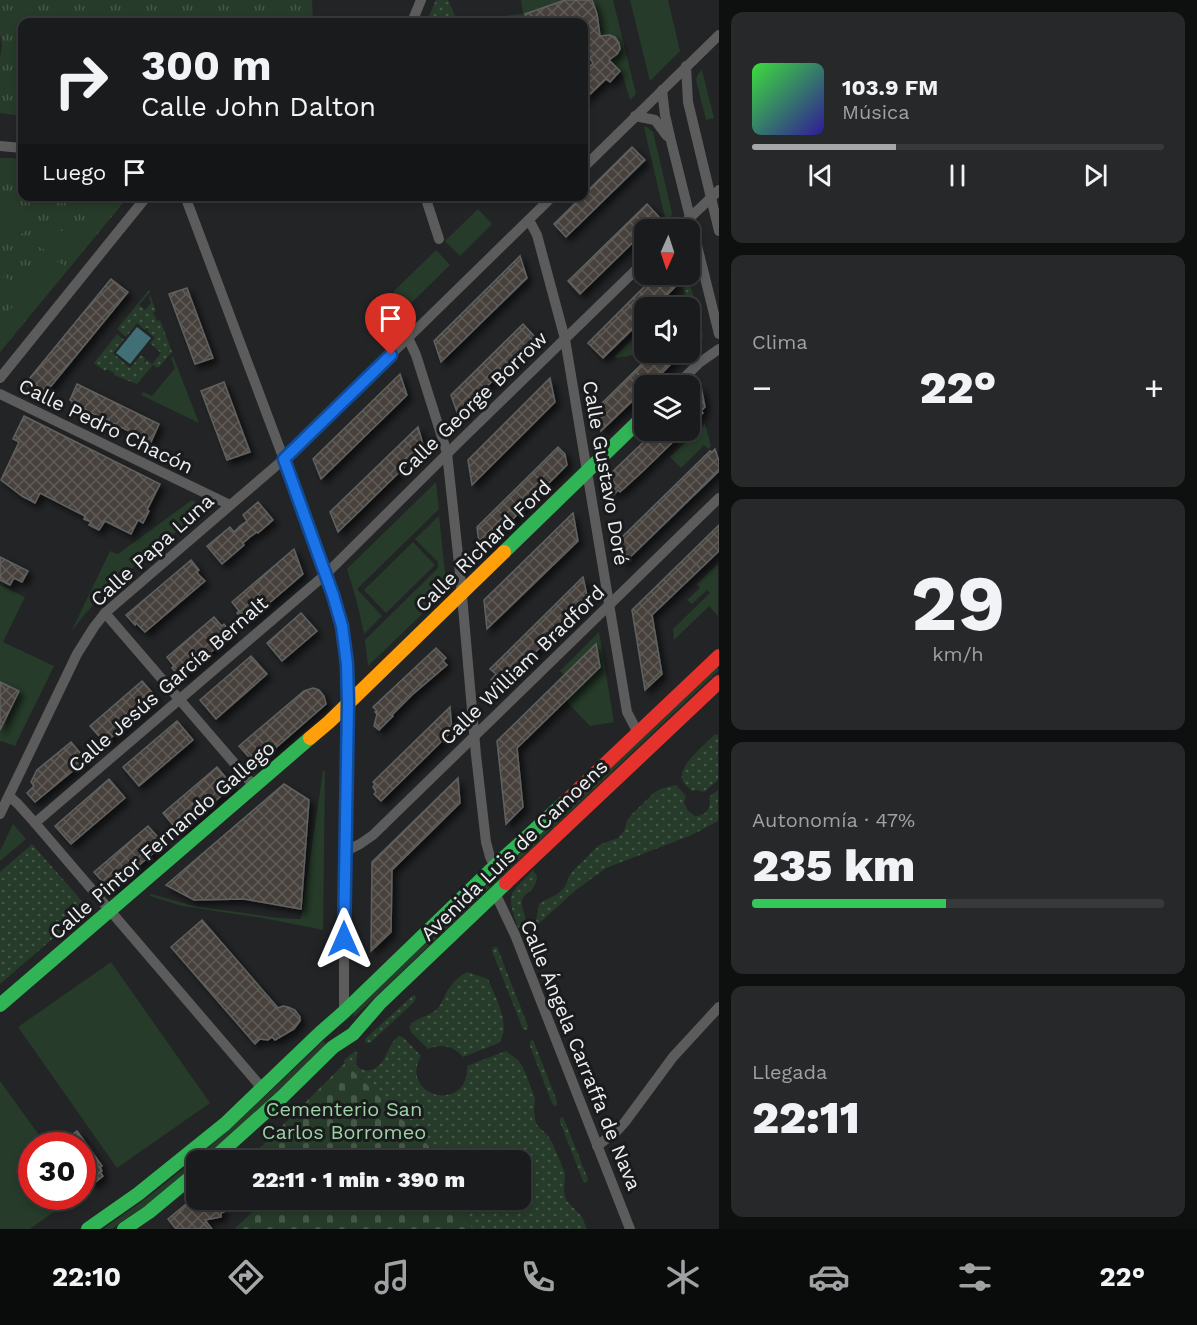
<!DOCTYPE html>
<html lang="es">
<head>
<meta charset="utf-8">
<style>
  :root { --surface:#1a1b1c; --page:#272829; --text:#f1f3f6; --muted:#9fa1a3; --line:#38393b; --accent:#a6a7a9 }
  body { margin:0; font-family:"Work Sans",sans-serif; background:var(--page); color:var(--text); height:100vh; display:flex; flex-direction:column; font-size:22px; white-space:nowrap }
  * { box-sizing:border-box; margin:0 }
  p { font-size:20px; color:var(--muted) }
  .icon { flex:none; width:33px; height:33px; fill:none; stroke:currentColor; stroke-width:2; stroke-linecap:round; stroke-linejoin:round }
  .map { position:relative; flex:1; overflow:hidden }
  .sheet { display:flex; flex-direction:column; gap:12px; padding:12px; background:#0e0f0f; width:478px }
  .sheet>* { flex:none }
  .hud { position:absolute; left:18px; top:18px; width:570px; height:183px; border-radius:12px; box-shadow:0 3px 9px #0003,0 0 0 2px var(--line); background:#1a1b1c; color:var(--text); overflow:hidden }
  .needle { width:39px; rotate:183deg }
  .fabs { position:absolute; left:634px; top:219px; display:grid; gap:12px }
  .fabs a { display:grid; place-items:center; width:66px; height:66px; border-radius:12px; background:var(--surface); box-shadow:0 3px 9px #0003,0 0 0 2px var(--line); font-size:30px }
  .speed { position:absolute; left:18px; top:1132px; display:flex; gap:12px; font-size:30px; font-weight:700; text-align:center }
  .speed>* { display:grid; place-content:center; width:78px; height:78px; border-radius:50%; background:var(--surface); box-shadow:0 3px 9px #0003,0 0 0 2px var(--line); line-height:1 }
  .speed .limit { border:9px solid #d22; background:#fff; color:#111 }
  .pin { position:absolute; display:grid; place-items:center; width:51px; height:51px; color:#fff; margin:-62px -26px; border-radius:50% 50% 50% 0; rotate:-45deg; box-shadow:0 0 6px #0007 }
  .pin .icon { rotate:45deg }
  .me { position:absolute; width:66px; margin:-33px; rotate:0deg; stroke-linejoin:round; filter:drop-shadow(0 0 4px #0008) }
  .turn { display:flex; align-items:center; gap:21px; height:126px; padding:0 24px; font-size:27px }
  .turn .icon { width:78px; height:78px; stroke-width:2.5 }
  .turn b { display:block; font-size:42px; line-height:51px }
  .then { display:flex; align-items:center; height:57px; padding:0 24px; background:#0003; gap:12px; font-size:22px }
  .big { font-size:45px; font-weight:800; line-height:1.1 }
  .sheet .tile { flex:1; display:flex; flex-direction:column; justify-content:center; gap:9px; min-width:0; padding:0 21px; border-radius:12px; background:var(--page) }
  .sheet .dial { align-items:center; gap:0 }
  .dial b { font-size:78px; line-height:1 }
  .song { display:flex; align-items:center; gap:18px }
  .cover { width:72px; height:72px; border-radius:9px; background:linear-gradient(135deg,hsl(120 70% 55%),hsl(250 70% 35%)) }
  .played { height:6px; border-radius:3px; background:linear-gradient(90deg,var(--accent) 35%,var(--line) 35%) }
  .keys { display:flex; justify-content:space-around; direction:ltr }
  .heat { display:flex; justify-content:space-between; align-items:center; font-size:33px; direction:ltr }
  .charge { height:9px; border-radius:4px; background:linear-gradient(90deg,#34c759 47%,var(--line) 0) }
  .trip { position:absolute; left:186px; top:1150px; width:345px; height:60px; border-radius:12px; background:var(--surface); box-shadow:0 3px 9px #0003,0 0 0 2px var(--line); font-weight:800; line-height:60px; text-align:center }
  .dock { display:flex; height:96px; justify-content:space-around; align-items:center; background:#0a0b0b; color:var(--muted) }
  .dock .icon { width:42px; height:42px }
  .dock .current { color:var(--accent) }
  .dock b { font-size:27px; color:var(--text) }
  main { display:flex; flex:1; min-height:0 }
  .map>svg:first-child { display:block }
  .grass { fill:url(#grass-dots) }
  .cemetery { fill:url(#cemetery-stones) }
  .park { fill:url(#park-tufts) }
  .garden { fill:#263b29 }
  .water { fill:#407076 }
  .building { fill:url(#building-cross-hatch); stroke:#616262; stroke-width:1.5; filter:url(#shadow) }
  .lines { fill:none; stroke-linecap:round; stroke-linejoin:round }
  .street { stroke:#5c5c5d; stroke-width:10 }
  .fast { stroke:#30b455; stroke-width:14 }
  .slow { stroke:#ff9f0a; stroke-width:14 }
  .jam { stroke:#e5322d; stroke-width:14 }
  .route-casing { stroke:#114b97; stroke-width:15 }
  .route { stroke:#1a73e8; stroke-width:10 }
  .labels { text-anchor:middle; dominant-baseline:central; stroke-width:6; stroke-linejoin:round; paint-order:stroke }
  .street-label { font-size:20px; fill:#edeef0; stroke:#191b1d }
  .park-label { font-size:20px; fill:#9dd2a3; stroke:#191b1d }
</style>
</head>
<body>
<main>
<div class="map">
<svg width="719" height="1229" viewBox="0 0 719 1229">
  <defs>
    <pattern id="grass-dots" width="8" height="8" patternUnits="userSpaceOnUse" patternTransform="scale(1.5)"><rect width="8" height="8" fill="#263b29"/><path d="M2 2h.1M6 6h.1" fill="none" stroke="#465848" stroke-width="1.8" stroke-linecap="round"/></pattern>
    <pattern id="cemetery-stones" width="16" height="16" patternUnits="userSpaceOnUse" patternTransform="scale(1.5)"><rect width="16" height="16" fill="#263b29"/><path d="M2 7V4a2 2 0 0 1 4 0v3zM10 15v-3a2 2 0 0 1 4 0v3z" fill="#465848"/></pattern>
    <pattern id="park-tufts" width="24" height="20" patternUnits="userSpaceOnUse" patternTransform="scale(1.5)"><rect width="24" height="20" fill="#263b29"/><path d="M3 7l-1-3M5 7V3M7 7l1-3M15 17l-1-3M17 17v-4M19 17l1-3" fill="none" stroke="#465848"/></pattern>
    <pattern id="building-cross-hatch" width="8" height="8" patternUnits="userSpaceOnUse" patternTransform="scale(1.5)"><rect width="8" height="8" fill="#46413c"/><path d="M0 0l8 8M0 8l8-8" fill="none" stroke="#615d58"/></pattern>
    <filter id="shadow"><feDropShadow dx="4.5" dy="4.5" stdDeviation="3" flood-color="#0009"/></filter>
  </defs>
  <rect width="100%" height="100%" fill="#232426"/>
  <g class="grass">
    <polygon points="436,0 448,0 456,18 459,22 426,22"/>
    <polygon points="680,275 688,275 703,335 702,340 697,346 690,315 690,308 688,307"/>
    <polygon points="149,290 150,292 139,305 145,310 151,303 149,297 150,295 156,311 153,312 157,321 160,320 172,352 158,368 153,365 137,384 114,375 114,373 107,369 105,371 94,363 117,334 124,340 113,353 130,368 141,355 146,359 144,360 145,362 147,360 152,364 161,353 150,343 155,338 147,331 148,329 147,328 145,330 137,323 126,337 117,329"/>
    <path d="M718 734V780L704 792 696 790 692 791C689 788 683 783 682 779 679 764 705 745 714 735Z"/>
    <path d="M676 785 686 796 684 802 687 810 695 816C706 816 712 808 709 797L718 790V821L692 835 606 868 576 890 535 927 539 904C547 898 559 896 565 886 568 881 568 877 572 872L599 845 618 838 624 831 627 821 632 814 655 792 663 788Z"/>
    <polygon points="32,844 88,908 0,984 0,872"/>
    <path d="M533 870 537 876C536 893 524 891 522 901 520 913 533 918 518 928 506 893 508 896 533 870Z"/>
    <polygon points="493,947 497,947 528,1026 527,1030 523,1029 492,951"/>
    <path d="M467 972 488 979C495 997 512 1025 499 1043L463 1057C453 1046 442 1043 428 1049L411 1032 409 1027C416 1016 428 1018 437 1009 442 1004 443 999 446 993 450 985 459 976 467 972Z"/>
    <polygon points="414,995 416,997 414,1002 370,1043 366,1043 365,1039 411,997"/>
    <path d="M399 1036 403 1037 421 1056C398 1096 469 1115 467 1066L506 1051 519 1061 523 1067 535 1098 534 1112 536 1124 548 1136 552 1142 565 1173 564 1191 566 1200 582 1217 587 1229H472L462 1200H520V1161H444L343 1061 355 1051 357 1052 356 1065C364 1074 375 1071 382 1062 389 1053 388 1044 399 1036Z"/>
    <polygon points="533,1040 557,1101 557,1105 554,1106 552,1103 530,1046 530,1041"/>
    <polygon points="563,1117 588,1179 587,1182 584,1183 583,1181 560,1122 560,1118"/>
  </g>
  <g class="cemetery">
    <polygon points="345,1063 444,1161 249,1161 249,1159"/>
    <polygon points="266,1200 462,1200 472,1229 234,1229"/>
  </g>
  <g class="park">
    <polygon points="0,0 312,0 313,22 22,22 22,116 0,113 0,57 2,45 0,34"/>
    <polygon points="0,158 22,159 22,196 128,197 0,352"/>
  </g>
  <g class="garden">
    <path d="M521 0H565L525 15 527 20 519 22H499C504 14 514 15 523 14Z"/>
    <path d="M592 0H613L636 94 630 100 623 76 609 59C628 50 619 29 600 38L597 14Z"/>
    <polygon points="630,0 668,0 680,51 650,81"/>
    <polygon points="702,70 714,118 706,120 696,80 698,74"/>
    <polygon points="647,127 653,132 672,213 671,217 666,222 644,127"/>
    <polygon points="0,158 22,159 22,183 0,181"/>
    <path d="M112 196 123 197 124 201 72 263 31 243C36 239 42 234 47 232 51 230 57 232 61 231 79 230 90 217 94 200Z"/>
    <polygon points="0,207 35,224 17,237 0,228"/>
    <polygon points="478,209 492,224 460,256 445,241"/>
    <polygon points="436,250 450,265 401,313 394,291"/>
    <polygon points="52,259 69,268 33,312 0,296 0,275 28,288"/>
    <polygon points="12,307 29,316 0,352 0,322"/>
    <polygon points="643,329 645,334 645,348 639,354 616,358 615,356"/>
    <polygon points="173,356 199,423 141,395 143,392 152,396 175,368 171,358"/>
    <polygon points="705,424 711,446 708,449 704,445 681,468 670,457"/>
    <polygon points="436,482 439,509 357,589 382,616 364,634 357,602 347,569"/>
    <path d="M192 500C201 505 201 510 193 517L189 512 180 520 184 525C144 559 101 590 71 632L110 551 118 554Z"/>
    <polygon points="439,516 447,590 368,666 365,640 438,568 438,562 415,539"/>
    <polygon points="413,542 435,565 386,613 364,590"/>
    <polygon points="718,564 718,616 709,606 674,640 673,629 710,593 707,590 692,604 687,600 700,588 697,584"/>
    <polygon points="0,585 25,597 3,642 54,666 15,746 1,741 0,743 0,730 18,692 0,683"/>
    <polygon points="599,632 614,722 590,726 566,701 600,667 596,644 564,675 560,671"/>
    <polygon points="718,665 718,671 353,1018 354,1011"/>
    <polygon points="323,771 325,771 323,930 263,918 182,906 150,896 151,894 194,906 278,918 301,919"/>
    <polygon points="13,824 26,839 0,861 0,851"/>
    <polygon points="111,962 210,1103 117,1168 18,1027"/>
    <path d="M323 1041 326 1045 232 1134 201 1161H196V1165L149 1203 120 1223 112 1229H103C184 1175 253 1108 323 1041Z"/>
    <polygon points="0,1081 47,1146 32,1146 32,1197 74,1197 30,1229 0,1229"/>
  </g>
  <polygon class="water" points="137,327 151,338 130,364 116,353"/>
  <g class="building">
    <polygon points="565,0 592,0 597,14 600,36 610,35 615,37 619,43 620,49 617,54 609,60 620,71 610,82 606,79 584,100 584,73 593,63 584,49 584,22 576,22 574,19 565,22 528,22 525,14"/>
    <polygon points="632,147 645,160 566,237 554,224"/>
    <polygon points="647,204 659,217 580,294 568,281"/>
    <polygon points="520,256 527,278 441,362 434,341"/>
    <polygon points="657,274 666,274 677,285 654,308 645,308 645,317 603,358 588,343"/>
    <polygon points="111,279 128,292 42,397 37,394 25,384"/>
    <polygon points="187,288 213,358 195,364 169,294"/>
    <polygon points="523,324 536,338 458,415 451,395"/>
    <polygon points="654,352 683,352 649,386 645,386 645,389 601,431 598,407"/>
    <polygon points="400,374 407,395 321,479 313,459"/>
    <polygon points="550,378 555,402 472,485 468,460"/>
    <polygon points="224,382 250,452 227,460 201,391"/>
    <polygon points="77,384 159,424 151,442 72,403 72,401 70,400"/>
    <polygon points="701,387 705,407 701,411 703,413 690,425 690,398"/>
    <polygon points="24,416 160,484 147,510 149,511 143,523 138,520 131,534 105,521 99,530 89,525 91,522 84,519 85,516 40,493 35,503 22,496 1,480 19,442 13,439"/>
    <polygon points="418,427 424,448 338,532 330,512"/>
    <polygon points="656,430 685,430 643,471 620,492 618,490 612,497 609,475"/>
    <polygon points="558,447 565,454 567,465 480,552 477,527"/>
    <polygon points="715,449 719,461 719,471 623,564 620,539 710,451 712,452"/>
    <polygon points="258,502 273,520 258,533 257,532 250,537 243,543 244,545 222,564 207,546 230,527 234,532 240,526 247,521 243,515"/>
    <polygon points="573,513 578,541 487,629 484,600"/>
    <polygon points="719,525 719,551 652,615 662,674 645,690 632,610"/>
    <polygon points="294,549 303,574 246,623 237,613 239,611 232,602"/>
    <polygon points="0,557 28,571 22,582 14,578 10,585 0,580"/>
    <polygon points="191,560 199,570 197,571 198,574 205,581 145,632 136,623 135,625 126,615"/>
    <polygon points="583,577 588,600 499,688 491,680 496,674 490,669"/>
    <polygon points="301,613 317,631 282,661 267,643"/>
    <polygon points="214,617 220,624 222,626 224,624 232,634 181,678 172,668 174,666 167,657"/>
    <polygon points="596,644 600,667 517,748 523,807 506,824 497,741"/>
    <polygon points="436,648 446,658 443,661 447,665 412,695 392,715 393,716 379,730 374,726 377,714 375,712 377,711 373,707"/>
    <polygon points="251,656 267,674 216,719 200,700"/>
    <polygon points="142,681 157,698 105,743 90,726"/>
    <polygon points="0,682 19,691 0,730"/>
    <polygon points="313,688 319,690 324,696 326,704 256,765 239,746 304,691"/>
    <polygon points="450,707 452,731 381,801 374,794 376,792 373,787 375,784 373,782"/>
    <polygon points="177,721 193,740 139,786 123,767"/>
    <polygon points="71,742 86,760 35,802 27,793 34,786 31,782 37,770"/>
    <polygon points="217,767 233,786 179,832 163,813"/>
    <polygon points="458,778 460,803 392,870 391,932 371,951 372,862"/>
    <polygon points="109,779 125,798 71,844 55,826"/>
    <polygon points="284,784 309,800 301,909 244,899 194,900 166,885"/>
    <polygon points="148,826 164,844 110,890 94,872"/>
    <polygon points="202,920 278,1008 283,1006 288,1007 295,1010 300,1017 300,1021 294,1029 275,1040 272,1037 268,1040 260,1039 255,1044 171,947"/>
    <polygon points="77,1131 102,1166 100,1167 102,1171 100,1172 103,1176 93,1184 89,1179 88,1180 86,1178 82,1180 82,1146 56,1146"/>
    <polygon points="191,1200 214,1200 224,1212 221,1213 221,1217 205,1220 212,1229 176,1229 168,1219"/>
  </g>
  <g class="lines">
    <g class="street">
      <polyline points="412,22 421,0"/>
      <polyline points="686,66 688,102 719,231"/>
      <polyline points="662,90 665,115 671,141 719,334"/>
      <polyline points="635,116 655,120 667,136"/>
      <polyline points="0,146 22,148"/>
      <polyline points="584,167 719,35"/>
      <polyline points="185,196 289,473 333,595 342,626 347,664 348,704 344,893 344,1012"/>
      <polyline points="425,196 439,239"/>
      <polyline points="529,220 537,235 565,339 627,712 638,733"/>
      <polyline points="677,230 719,190"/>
      <polyline points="408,338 416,355 447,453 460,573 476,755 486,842 490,857 495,866"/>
      <polyline points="0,378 147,196"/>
      <polyline points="676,386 699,363 719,349"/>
      <polyline points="0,394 230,505"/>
      <polyline points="105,613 254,786"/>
      <polyline points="9,796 18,804 35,823 262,1088"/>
      <polyline points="0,814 77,654 94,627 105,613 284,459 553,196"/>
      <polyline points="35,823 326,574 462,439 645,261"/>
      <polyline points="346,851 360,844 373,835 719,498"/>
      <polyline points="496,895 515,935 630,1229"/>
      <polyline points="597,1146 617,1131 625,1122 673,1057 719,1007"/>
    </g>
    <g class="fast">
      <polyline points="504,552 645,415"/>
      <polyline points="0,1005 310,738"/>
      <polyline points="211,1161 281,1098 333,1047 353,1034 380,1003 506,883"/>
      <polyline points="88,1229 138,1194 225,1124 320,1033 344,1012 495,866 564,803"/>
      <polyline points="124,1229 149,1212 196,1173"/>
    </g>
    <polyline class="slow" points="310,738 329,722 504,552"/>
    <g class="jam">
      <polyline points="564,803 719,656"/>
      <polyline points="506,883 719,682"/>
    </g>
  </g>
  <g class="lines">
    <g class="route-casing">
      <polyline id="route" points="344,939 348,704 347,664 342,626 333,595 284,459 391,355"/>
    </g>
    <use href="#route" class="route"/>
  </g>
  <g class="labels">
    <g class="street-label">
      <text transform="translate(472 404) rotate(-44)">Calle George Borrow</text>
      <text transform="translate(106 426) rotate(26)">Calle Pedro Chacón</text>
      <text transform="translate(606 473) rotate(80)">Calle Gustavo Doré</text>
      <text transform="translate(483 546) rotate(-44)">Calle Richard Ford</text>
      <text transform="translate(152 550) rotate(-42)">Calle Papa Luna</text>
      <text transform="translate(522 665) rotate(-44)">Calle William Bradford</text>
      <text transform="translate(168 684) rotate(-41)">Calle Jesús García Bernalt</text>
      <text transform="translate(162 840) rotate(-41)">Calle Pintor Fernando Gallego</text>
      <text transform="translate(514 850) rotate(-44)">Avenida Luis de Camoens</text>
      <text transform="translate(581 1055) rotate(68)">Calle Ángela Carraffa de Nava</text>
    </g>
    <g class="park-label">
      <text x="344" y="1109">Cementerio San<tspan x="344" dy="23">Carlos Borromeo</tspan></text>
    </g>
  </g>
</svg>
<div class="fabs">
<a><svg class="needle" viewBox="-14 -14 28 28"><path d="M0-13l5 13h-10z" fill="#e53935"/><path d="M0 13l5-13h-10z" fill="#9fa1a3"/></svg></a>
<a><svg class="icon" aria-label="sound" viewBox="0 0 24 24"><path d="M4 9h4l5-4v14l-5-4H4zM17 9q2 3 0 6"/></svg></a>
<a><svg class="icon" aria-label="layers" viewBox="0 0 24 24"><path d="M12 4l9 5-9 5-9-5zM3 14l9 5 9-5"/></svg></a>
</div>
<div class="speed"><div class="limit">30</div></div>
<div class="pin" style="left:391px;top:355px;background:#d93025"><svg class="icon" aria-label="arrive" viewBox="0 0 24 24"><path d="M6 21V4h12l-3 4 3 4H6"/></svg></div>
<svg class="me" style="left:344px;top:939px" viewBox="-20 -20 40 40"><path d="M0-17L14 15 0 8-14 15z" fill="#1a73e8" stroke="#fff" stroke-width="4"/></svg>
<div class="trip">22:11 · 1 min · 390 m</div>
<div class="hud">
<div class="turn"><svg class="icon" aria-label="right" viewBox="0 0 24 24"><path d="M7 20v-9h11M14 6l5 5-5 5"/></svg><div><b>300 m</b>Calle John Dalton</div></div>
<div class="then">Luego<svg class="icon" aria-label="arrive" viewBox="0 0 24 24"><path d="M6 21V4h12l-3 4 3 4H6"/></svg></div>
</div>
</div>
<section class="sheet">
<div class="tile">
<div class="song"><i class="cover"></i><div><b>103.9 FM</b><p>Música</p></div></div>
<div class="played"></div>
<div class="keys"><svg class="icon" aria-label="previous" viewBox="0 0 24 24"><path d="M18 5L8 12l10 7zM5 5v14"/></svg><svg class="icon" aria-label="pause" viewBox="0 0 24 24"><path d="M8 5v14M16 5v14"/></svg><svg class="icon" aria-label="next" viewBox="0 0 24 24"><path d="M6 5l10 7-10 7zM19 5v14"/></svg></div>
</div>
<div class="tile"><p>Clima</p>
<div class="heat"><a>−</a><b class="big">22°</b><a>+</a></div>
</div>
<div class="tile dial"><b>29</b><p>km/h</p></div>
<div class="tile"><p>Autonomía · 47%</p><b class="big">235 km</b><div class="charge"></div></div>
<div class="tile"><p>Llegada</p><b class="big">22:11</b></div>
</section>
</main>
<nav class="dock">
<b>22:10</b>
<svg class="icon current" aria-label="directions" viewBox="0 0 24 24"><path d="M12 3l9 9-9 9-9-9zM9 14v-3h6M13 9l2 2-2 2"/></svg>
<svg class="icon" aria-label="music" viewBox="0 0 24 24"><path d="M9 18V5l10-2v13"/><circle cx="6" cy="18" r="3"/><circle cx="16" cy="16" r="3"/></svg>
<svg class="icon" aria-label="phone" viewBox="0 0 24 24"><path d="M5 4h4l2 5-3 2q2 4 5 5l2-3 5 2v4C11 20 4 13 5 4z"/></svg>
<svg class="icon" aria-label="climate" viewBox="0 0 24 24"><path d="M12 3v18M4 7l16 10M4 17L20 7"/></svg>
<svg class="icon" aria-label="car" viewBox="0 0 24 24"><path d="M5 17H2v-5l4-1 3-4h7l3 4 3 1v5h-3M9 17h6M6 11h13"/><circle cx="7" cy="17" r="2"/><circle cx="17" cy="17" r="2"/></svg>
<svg class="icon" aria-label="filters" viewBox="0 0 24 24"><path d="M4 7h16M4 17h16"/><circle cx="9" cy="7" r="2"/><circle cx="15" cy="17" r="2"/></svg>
<b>22°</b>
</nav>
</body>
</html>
